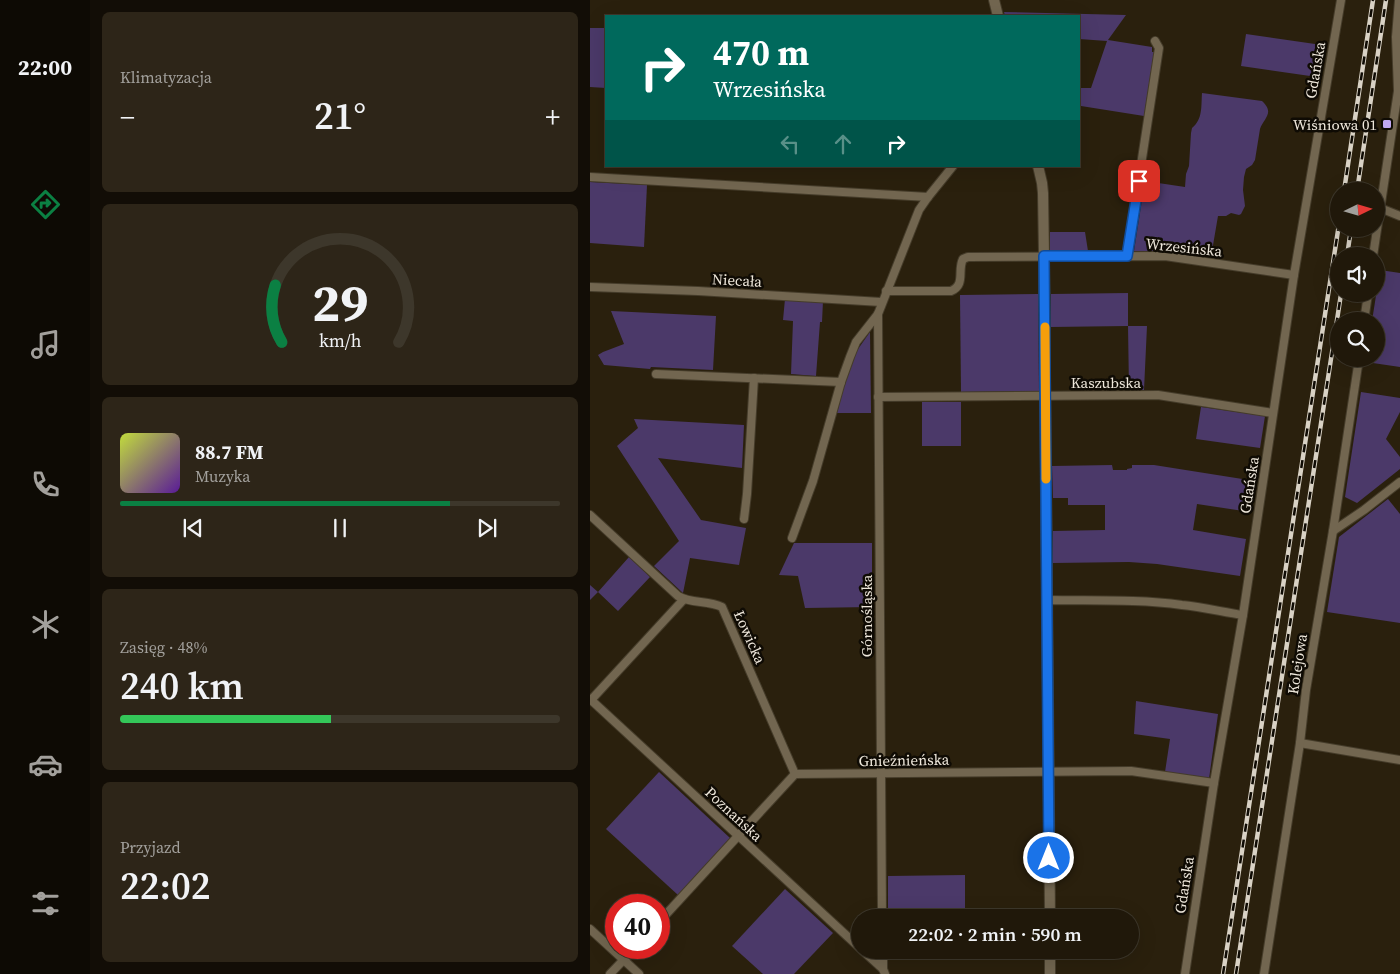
<!DOCTYPE html>
<html lang="pl">
<head>
<meta charset="utf-8">
<style>
  :root { --surface:#20180a; --page:#2d2518; --text:#f1f3f6; --muted:#a2a09c; --line:#3d372b; --accent:#0b8043 }
  body { margin:0; font-family:"Source Serif 4",serif; background:var(--page); color:var(--text); height:100vh; display:flex; flex-direction:column; font-size:19px; white-space:nowrap }
  * { box-sizing:border-box; margin:0 }
  p { font-size:16px; color:var(--muted) }
  .icon { flex:none; width:28px; height:28px; fill:none; stroke:currentColor; stroke-width:2; stroke-linecap:round; stroke-linejoin:round }
  .map { position:relative; flex:1; overflow:hidden }
  .panel { display:flex; flex-direction:column; gap:12px; padding:12px; background:#120d06; width:500px }
  .panel>* { flex:none }
  .top-card { position:absolute; left:15px; top:15px; width:475px; height:152px; border-radius:0px; box-shadow:0 5px 20px #0002,0 0 0 1px var(--line); background:#00695c; color:#fff; overflow:hidden }
  .needle { width:32px; rotate:85deg }
  .buttons { position:absolute; left:740px; top:182px; display:grid; gap:10px }
  .buttons a { display:grid; place-items:center; width:55px; height:55px; border-radius:50%; background:var(--surface); box-shadow:0 5px 20px #0002,0 0 0 1px var(--line); font-size:25px }
  .speed { position:absolute; left:15px; top:894px; display:flex; gap:10px; font-size:25px; font-weight:700; text-align:center }
  .speed>* { display:grid; place-content:center; width:65px; height:65px; border-radius:50%; background:var(--surface); box-shadow:0 5px 20px #0002,0 0 0 1px var(--line); line-height:1 }
  .speed .limit { border:8px solid #d22; background:#fff; color:#111 }
  .pin { position:absolute; display:grid; place-items:center; width:42px; height:42px; color:#fff; margin:-21px; border-radius:10px; box-shadow:0 2px 8px #0006 }
  .me { position:absolute; width:55px; margin:-28px; rotate:0deg; stroke-linejoin:round; filter:drop-shadow(0 0 4px #0008) }
  .turn { display:flex; align-items:center; gap:18px; height:105px; padding:0 25px; font-size:22px }
  .turn .icon { width:65px; height:65px; stroke-width:2.5 }
  .turn b { display:block; font-size:35px; line-height:42px }
  .lanes { display:flex; align-items:center; height:48px; padding:0 25px; background:#0003; justify-content:center; gap:25px; direction:ltr }
  .lanes .off { opacity:.35 }
  .big { font-size:38px; font-weight:600; line-height:1.1 }
  .panel .tile { flex:1; display:flex; flex-direction:column; justify-content:center; gap:8px; min-width:0; padding:0 18px; border-radius:8px; background:var(--page) }
  .panel .dial { align-items:center; gap:0 }
  .dial svg { height:130px; overflow:visible; fill:none; stroke:var(--line); stroke-width:7; stroke-linecap:round; text-anchor:middle }
  .dial text { fill:var(--text); stroke:none }
  .song { display:flex; align-items:center; gap:15px }
  .cover { width:60px; height:60px; border-radius:8px; background:linear-gradient(135deg,hsl(70 70% 55%),hsl(270 70% 35%)) }
  .played { height:5px; border-radius:2px; background:linear-gradient(90deg,var(--accent) 75%,var(--line) 75%) }
  .keys { display:flex; justify-content:space-around; direction:ltr }
  .heat { display:flex; justify-content:space-between; align-items:center; font-size:28px; direction:ltr }
  .charge { height:8px; border-radius:4px; background:linear-gradient(90deg,#34c759 48%,var(--line) 0) }
  .trip { position:absolute; left:261px; top:909px; width:288px; height:50px; border-radius:25px; background:var(--surface); box-shadow:0 5px 20px #0002,0 0 0 1px var(--line); font-weight:600; line-height:50px; text-align:center }
  main { display:flex; flex:1; min-height:0 }
  .dock { display:flex; flex-direction:column; width:90px; justify-content:space-around; align-items:center; background:#0d0a04; color:var(--muted) }
  .dock .icon { width:35px; height:35px }
  .dock .on { color:var(--accent) }
  .dock b { font-size:22px; color:var(--text) }
  .map>svg:first-child { display:block }
  .green { fill:#4b3969 }
  .lines { fill:none; stroke-linecap:round; stroke-linejoin:round }
  .minor-casing { stroke:#453c2a; stroke-width:10 }
  .tertiary-casing { stroke:#453c2a; stroke-width:12 }
  .minor { stroke:#726650; stroke-width:8 }
  .tertiary { stroke:#726650; stroke-width:10 }
  .rail-casing { stroke:#d9d2c5; stroke-width:4.5 }
  .rail { stroke:#0f0b04; stroke-width:2.5; stroke-dasharray:8; stroke-linecap:butt }
  .route-casing { stroke:#114b97; stroke-width:12 }
  .route { stroke:#1a73e8; stroke-width:9 }
  .slow { stroke:#f59e0b; stroke-width:9 }
  .poi-dot { fill:#c1a8f3; stroke:#0f0b04; stroke-width:2 }
  .labels { text-anchor:middle; dominant-baseline:central; stroke-width:5; stroke-linejoin:round; paint-order:stroke }
  .street-label { font-size:15px; fill:#eee7db; stroke:#0f0b04 }
  .poi-label { font-size:15px; fill:#eee7db; stroke:#0f0b04; text-anchor:end }
</style>
</head>
<body>
<main>
<nav class="dock">
<b>22:00</b>
<svg class="icon on" aria-label="directions" viewBox="0 0 24 24"><path d="M12 3l9 9-9 9-9-9zM9 14v-3h6M13 9l2 2-2 2"/></svg>
<svg class="icon" aria-label="music" viewBox="0 0 24 24"><path d="M9 18V5l10-2v13"/><circle cx="6" cy="18" r="3"/><circle cx="16" cy="16" r="3"/></svg>
<svg class="icon" aria-label="phone" viewBox="0 0 24 24"><path d="M5 4h4l2 5-3 2q2 4 5 5l2-3 5 2v4C11 20 4 13 5 4z"/></svg>
<svg class="icon" aria-label="climate" viewBox="0 0 24 24"><path d="M12 3v18M4 7l16 10M4 17L20 7"/></svg>
<svg class="icon" aria-label="car" viewBox="0 0 24 24"><path d="M5 17H2v-5l4-1 3-4h7l3 4 3 1v5h-3M9 17h6M6 11h13"/><circle cx="7" cy="17" r="2"/><circle cx="17" cy="17" r="2"/></svg>
<svg class="icon" aria-label="filters" viewBox="0 0 24 24"><path d="M4 7h16M4 17h16"/><circle cx="9" cy="7" r="2"/><circle cx="15" cy="17" r="2"/></svg>
</nav>
<section class="panel">
<div class="tile"><p>Klimatyzacja</p>
<div class="heat"><a>−</a><b class="big">21°</b><a>+</a></div>
</div>
<div class="tile dial"><svg viewBox="0 0 100 80">
<path d="M14 69A42 42 0 1 1 86 69"/>
<path d="M14 69A42 42 0 0 1 10 34" stroke="#0b8043"/>
<text x="50" y="56" font-size="32" font-weight="700">29</text>
<text x="50" y="72" font-size="11">km/h</text>
</svg></div>
<div class="tile">
<div class="song"><i class="cover"></i><div><b>88.7 FM</b><p>Muzyka</p></div></div>
<div class="played"></div>
<div class="keys"><svg class="icon" aria-label="previous" viewBox="0 0 24 24"><path d="M18 5L8 12l10 7zM5 5v14"/></svg><svg class="icon" aria-label="pause" viewBox="0 0 24 24"><path d="M8 5v14M16 5v14"/></svg><svg class="icon" aria-label="next" viewBox="0 0 24 24"><path d="M6 5l10 7-10 7zM19 5v14"/></svg></div>
</div>
<div class="tile"><p>Zasięg · 48%</p><b class="big">240 km</b><div class="charge"></div></div>
<div class="tile"><p>Przyjazd</p><b class="big">22:02</b></div>
</section>
<div class="map">
<svg width="810" height="974" viewBox="0 0 810 974">
  <rect width="100%" height="100%" fill="#2a200d"/>
  <g class="green">
    <polygon points="414,12 536,15 518,40 562,47 562,52 564,52 554,116 491,106 489,108 489,88 501,88 517,41 489,39 489,16 415,16"/>
    <polygon points="0,28 16,28 16,88 0,87"/>
    <polygon points="656,34 732,45 727,77 651,66"/>
    <path d="M612 93 672 101C685 113 674 118 670 129L665 160 662 165 656 169 654 177 653 190 655 206 651 214 649 215 641 213 636 216H628L621 257 580 251H544L555 181 595 187 596 174 599 166 601 133 602 128C613 119 611 106 612 93Z"/>
    <polygon points="0,182 57,185 54,247 0,243"/>
    <polygon points="460,232 495,232 498,251 460,251"/>
    <polygon points="790,270 810,273 810,367 776,362 776,359 786,359 786,321 782,321"/>
    <polygon points="538,293 538,326 557,326 554,390 539,390 538,326 461,327 461,294"/>
    <polygon points="448,294 449,391 371,392 370,295"/>
    <polygon points="195,299 233,301 232,322 230,322 226,376 201,374 203,321 193,320"/>
    <polygon points="21,311 126,316 123,370 61,367 60,369 14,365 8,355 13,352 34,344"/>
    <polygon points="280,332 281,413 247,413 261,359"/>
    <polygon points="771,392 810,398 810,412 796,439 810,457 810,469 767,503 755,497"/>
    <rect x="332" y="402" width="39" height="44"/>
    <polygon points="611,407 675,416 670,448 606,439"/>
    <polygon points="44,419 154,425 152,468 68,458 111,520 156,528 149,565 100,558 93,593 64,566 89,541 27,446 48,428"/>
    <polygon points="522,465 523,470 537,470 537,469 542,468 542,465 564,465 665,481 660,512 607,504 603,530 656,539 650,576 567,564 539,562 463,563 463,531 515,530 515,505 478,505 478,498 463,498 462,466"/>
    <polygon points="798,499 810,514 810,623 737,612 749,537"/>
    <polygon points="204,543 282,543 282,607 215,608 208,576 189,575"/>
    <polygon points="39,557 60,577 28,611 8,592 0,600 0,585 8,592"/>
    <polygon points="546,701 628,714 619,779 575,772 580,739 544,734"/>
    <polygon points="69,772 140,838 88,895 16,829"/>
    <polygon points="375,875 375,908 298,908 298,876"/>
    <polygon points="195,889 243,933 204,974 173,974 142,946"/>
  </g>
  <g class="lines">
    <g class="minor-casing">
      <g id="minor">
        <polyline points="0,177 338,197"/>
        <polyline points="790,208 810,216"/>
        <polyline points="537,256 569,48 565,41"/>
        <polyline points="783,256 808,91 806,37 809,0"/>
        <polyline points="0,287 108,291 291,302"/>
        <path d="M296 291H361C376 285 367 270 373 259L378 257 575 256 704 275"/>
        <polyline points="288,314 292,918"/>
        <polyline points="774,321 778,294"/>
        <polyline points="66,374 251,382"/>
        <polyline points="288,397 568,395 683,413"/>
        <path d="M0 515 88 596C101 604 118 600 132 607L205 774"/>
        <polyline points="154,519 157,494 164,378"/>
        <polyline points="743,531 774,510 810,482"/>
        <polyline points="202,538 223,481 251,382 260,357 266,342 288,314 329,210 338,197 363,166"/>
        <path d="M457 600C502 601 547 599 592 605 612 607 633 612 653 615"/>
        <polyline points="0,699 270,948"/>
        <polyline points="1,700 94,599"/>
        <polyline points="710,743 810,760"/>
        <polyline points="69,922 205,774 541,771 624,783"/>
        <polyline points="0,929 49,974"/>
        <polyline points="272,950 293,969 295,974"/>
        <polyline points="293,950 293,969"/>
        <polyline points="20,974 45,948"/>
        <polyline points="595,974 624,783 653,615 704,275 751,0"/>
        <polyline points="674,974 710,743 716,690 743,531 769,359"/>
      </g>
    </g>
    <g class="tertiary-casing">
      <g id="tertiary">
        <polyline points="404,0 408,16"/>
        <polyline points="448,166 452,183 453,193 454,256 460,918"/>
        <polyline points="460,950 460,974"/>
      </g>
    </g>
    <use href="#minor" class="minor"/>
    <use href="#tertiary" class="tertiary"/>
    <g class="rail-casing">
      <g id="rail">
        <polyline points="754,191 783,0"/>
        <polyline points="767,191 796,0"/>
        <polyline points="757,256 761,229"/>
        <polyline points="633,974 749,224"/>
        <polyline points="646,974 751,294"/>
      </g>
    </g>
    <use href="#rail" class="rail"/>
  </g>
  <g class="lines">
    <g class="route-casing">
      <polyline id="route" points="459,858 454,256 537,256 549,181"/>
    </g>
    <use href="#route" class="route"/>
    <polyline class="slow" points="455,327 456,479"/>
  </g>
  <rect class="poi-dot" x="792" y="119" width="10" height="10" rx="2.5"/>
  <g class="labels">
    <g class="street-label">
      <text transform="translate(725 70) rotate(-80)">Gdańska</text>
      <text transform="translate(594 247) rotate(6)">Wrzesińska</text>
      <text transform="translate(147 280) rotate(3)">Niecała</text>
      <text x="516" y="382">Kaszubska</text>
      <text transform="translate(659 485) rotate(-81)">Gdańska</text>
      <text transform="translate(276 616) rotate(-90)">Górnośląska</text>
      <text transform="translate(160 637) rotate(66)">Łowicka</text>
      <text transform="translate(707 664) rotate(-81)">Kolejowa</text>
      <text transform="translate(314 760) rotate(-1)">Gnieźnieńska</text>
      <text transform="translate(144 814) rotate(43)">Poznańska</text>
      <text transform="translate(594 885) rotate(-81)">Gdańska</text>
    </g>
    <g class="poi-label">
      <text x="787" y="124">Wiśniowa 01</text>
    </g>
  </g>
</svg>
<div class="buttons">
<a><svg class="needle" viewBox="-14 -14 28 28"><path d="M0-13l5 13h-10z" fill="#e53935"/><path d="M0 13l5-13h-10z" fill="#a2a09c"/></svg></a>
<a><svg class="icon" aria-label="sound" viewBox="0 0 24 24"><path d="M4 9h4l5-4v14l-5-4H4zM17 9q2 3 0 6"/></svg></a>
<a><svg class="icon" aria-label="search" viewBox="0 0 24 24"><circle cx="10" cy="10" r="6"/><path d="M15 15l6 6"/></svg></a>
</div>
<div class="speed"><div class="limit">40</div></div>
<div class="pin" style="left:549px;top:181px;background:#d93025"><svg class="icon" aria-label="arrive" viewBox="0 0 24 24"><path d="M6 21V4h12l-3 4 3 4H6"/></svg></div>
<svg class="me" style="left:459px;top:858px" viewBox="-20 -20 40 40"><circle r="17" fill="#1a73e8" stroke="#fff" stroke-width="3"/><path d="M0-11L8 9 0 5-8 9z" fill="#fff"/></svg>
<div class="trip">22:02 · 2 min · 590 m</div>
<div class="top-card">
<div class="turn"><svg class="icon" aria-label="right" viewBox="0 0 24 24"><path d="M7 20v-9h11M14 6l5 5-5 5"/></svg><div><b>470 m</b>Wrzesińska</div></div>
<div class="lanes"><svg class="icon off" aria-label="left" viewBox="0 0 24 24"><path d="M17 20v-9H6M10 6l-5 5 5 5"/></svg><svg class="icon off" aria-label="ahead" viewBox="0 0 24 24"><path d="M12 20V5M6 11l6-6 6 6"/></svg><svg class="icon" aria-label="right" viewBox="0 0 24 24"><path d="M7 20v-9h11M14 6l5 5-5 5"/></svg></div>
</div>
</div>
</main>
</body>
</html>
